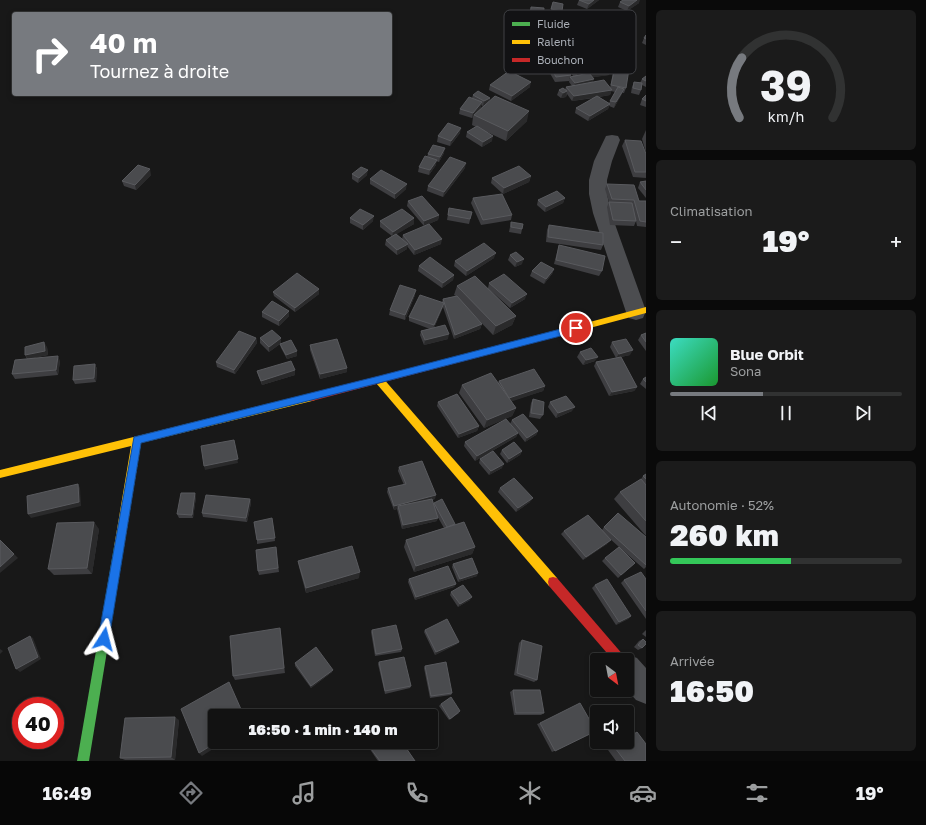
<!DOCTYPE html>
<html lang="fr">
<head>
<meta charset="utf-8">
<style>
  :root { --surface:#121212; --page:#1b1b1b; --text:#f1f3f6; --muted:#9c9e9f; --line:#313232; --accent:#777a7f }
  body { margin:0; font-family:"Golos Text",sans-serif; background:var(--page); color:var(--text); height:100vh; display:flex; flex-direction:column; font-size:15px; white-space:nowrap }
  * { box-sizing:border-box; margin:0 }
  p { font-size:13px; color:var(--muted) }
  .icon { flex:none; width:22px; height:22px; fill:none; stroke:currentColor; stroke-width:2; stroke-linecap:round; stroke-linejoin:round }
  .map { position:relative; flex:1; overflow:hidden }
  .sheet { display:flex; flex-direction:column; gap:10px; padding:10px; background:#0a0a0a; width:280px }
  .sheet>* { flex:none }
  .hud { position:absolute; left:12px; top:12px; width:380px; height:84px; border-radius:4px; box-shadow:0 2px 6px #0003,0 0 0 1px var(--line); background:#777a7f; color:#fff; overflow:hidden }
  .needle { width:26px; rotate:148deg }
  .tools { position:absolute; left:590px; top:653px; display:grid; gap:8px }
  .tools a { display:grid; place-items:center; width:44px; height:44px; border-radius:4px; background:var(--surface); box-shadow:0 2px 6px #0003,0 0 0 1px var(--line); font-size:20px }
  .speed { position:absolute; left:12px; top:697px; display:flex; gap:8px; font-size:20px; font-weight:700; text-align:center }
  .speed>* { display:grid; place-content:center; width:52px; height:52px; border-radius:50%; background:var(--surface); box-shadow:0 2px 6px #0003,0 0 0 1px var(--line); line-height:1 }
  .speed .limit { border:6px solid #d22; background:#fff; color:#111 }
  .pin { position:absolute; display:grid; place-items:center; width:34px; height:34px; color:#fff; margin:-17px; border:2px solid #fff; border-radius:50%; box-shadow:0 1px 4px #0007 }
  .me { position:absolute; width:44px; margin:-22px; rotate:9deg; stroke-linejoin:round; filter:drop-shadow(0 0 3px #0008) }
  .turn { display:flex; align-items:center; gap:14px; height:84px; padding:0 12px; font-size:18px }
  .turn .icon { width:52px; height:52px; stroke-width:2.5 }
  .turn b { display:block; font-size:28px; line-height:34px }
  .big { font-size:30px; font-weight:800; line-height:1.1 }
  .sheet .widget { flex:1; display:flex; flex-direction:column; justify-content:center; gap:6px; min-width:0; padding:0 14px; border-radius:6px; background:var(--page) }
  .sheet .dial { align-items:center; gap:0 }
  .dial svg { height:104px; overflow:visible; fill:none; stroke:var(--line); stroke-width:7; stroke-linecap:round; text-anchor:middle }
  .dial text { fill:var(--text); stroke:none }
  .song { display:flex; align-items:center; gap:12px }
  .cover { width:48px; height:48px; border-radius:6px; background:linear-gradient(135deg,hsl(170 70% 55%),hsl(130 70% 35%)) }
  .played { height:4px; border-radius:2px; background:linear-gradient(90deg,var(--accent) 40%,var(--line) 40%) }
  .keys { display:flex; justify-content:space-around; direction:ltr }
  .heat { display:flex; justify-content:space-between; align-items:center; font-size:22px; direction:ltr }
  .charge { height:6px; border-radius:3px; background:linear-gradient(90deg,#34c759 52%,var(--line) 0) }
  .trip { position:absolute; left:208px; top:709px; width:230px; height:40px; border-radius:4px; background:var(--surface); box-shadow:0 2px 6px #0003,0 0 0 1px var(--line); font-weight:800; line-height:40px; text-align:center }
  .menu { display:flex; height:64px; justify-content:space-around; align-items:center; background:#070707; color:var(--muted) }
  .menu .icon { width:28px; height:28px }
  .menu .on { color:var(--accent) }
  .menu b { font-size:18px; color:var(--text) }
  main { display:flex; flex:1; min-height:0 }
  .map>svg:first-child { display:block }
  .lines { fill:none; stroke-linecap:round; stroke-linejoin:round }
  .street { fill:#4c4d50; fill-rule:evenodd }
  .fast { fill:#4caf50; fill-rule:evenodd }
  .slow { fill:#ffc107; fill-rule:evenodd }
  .jam { fill:#c62828; fill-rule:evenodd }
  .wall { fill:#3e3e41; fill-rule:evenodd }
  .shaded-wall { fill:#2a2a2b }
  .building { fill:#4a4b4e; stroke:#595a5e }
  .route { fill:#1a73e8; stroke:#114b97 }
  .key { fill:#121214; stroke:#404145; stroke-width:1 }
  .key-label { font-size:11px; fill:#aaafb7 }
</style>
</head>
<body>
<main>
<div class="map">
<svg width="646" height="761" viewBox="0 0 646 761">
  <rect width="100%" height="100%" fill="#181818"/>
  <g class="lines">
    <g class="street">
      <polygon points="612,135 618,136 620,140 612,161 607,180 607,194 611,213 646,311 643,318 636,320 629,318 626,312 593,213 589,194 589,180 594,161 606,136"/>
      <polygon points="627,654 637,658 646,668 646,704 636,700 627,690 627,660 616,660 617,658"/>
    </g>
    <polygon class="fast" points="119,542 123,543 124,547 89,761 77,761 114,547 115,543"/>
    <g class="slow">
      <polygon points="646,307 646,313 556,337 552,334 556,331"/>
      <polygon points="379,376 382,377 557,578 558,582 557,586 553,587 549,586 376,383 375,380 376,377"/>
      <polygon points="312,393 315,394 317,397 315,400 312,401 141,443 124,547 123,551 119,552 115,551 114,547 131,446 0,478 0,470"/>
    </g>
    <g class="jam">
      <polygon points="556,331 560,334 556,337 312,401 309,400 307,397 309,394 312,393"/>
      <polygon points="553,577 557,578 624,656 626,660 613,660 549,586 548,582 549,578"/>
    </g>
  </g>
  <g class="wall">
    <polygon points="579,0 599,0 587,9 577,5"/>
    <polygon points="553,2 562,11 560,16 550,14"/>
    <polygon points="620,2 639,3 627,11 618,7"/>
    <polygon points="531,7 543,20 542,25 529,23"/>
    <polygon points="581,12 580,18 576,25 566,23 566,30 557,32 552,27 553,22 565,22 567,18"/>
    <polygon points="546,14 551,20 549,25 544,24"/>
    <polygon points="589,18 606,25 604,31 589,30 588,23"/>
    <path d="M597 30 602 37 599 46 591 50 609 75 593 77V82L610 88 613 72 615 67 626 88 624 93H622L614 108 609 106 608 109 588 121 575 113 576 108 594 98 572 101 567 94 566 97 561 98 557 95 559 90H565L566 87 572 86 569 82 570 77 573 76 564 64 571 75 569 81 555 82 544 63 546 58 527 54 528 49 557 42 550 58 563 63 564 61H563L556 52 558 47 577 44 569 39 571 34 593 37ZM581 46 587 50 585 51ZM611 91 615 92 609 103 599 97 610 95Z"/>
    <polygon points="530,31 525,42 515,40 516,35"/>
    <polygon points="610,34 624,41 622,46 609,45 609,39"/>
    <polygon points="646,35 646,45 642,43 644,38"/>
    <polygon points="646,76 646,87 642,85 641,90 639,95 631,93 632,87 634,82 640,83 642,79"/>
    <polygon points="490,85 530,87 511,101 489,90"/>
    <path d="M473 95 490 98 489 102 527 121 506 141 487 132 492 141 482 147 466 137 467 132 476 127 472 125 473 117 472 118 459 114 460 109 472 98ZM481 105 483 106 478 111 481 107Z"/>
    <polygon points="646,95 646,107 640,105 642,99"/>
    <polygon points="646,130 646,153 642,139"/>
    <polygon points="460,133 450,146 437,142 438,136"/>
    <polygon points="625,140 646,154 646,178 633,177 622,146"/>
    <polygon points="444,153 439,162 436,161 436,165 429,175 418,172 419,167 427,157 428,154"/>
    <polygon points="465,168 443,197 427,191 428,186"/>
    <polygon points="352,174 367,175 358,183 352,179"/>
    <polygon points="151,175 136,190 124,186 122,181"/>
    <polygon points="531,176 529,182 503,194 491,183 492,178"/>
    <polygon points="370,179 406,189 395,199 370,184"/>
    <polygon points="646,181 646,198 638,188 640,182"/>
    <polygon points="607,184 639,201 646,201 646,227 637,226 636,221 634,226 610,225 607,207 609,202 605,189"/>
    <polygon points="473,198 512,215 511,220 481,225 471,203"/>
    <polygon points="565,198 563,203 545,212 537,205 538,200"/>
    <polygon points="408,201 439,215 438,220 424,226 407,206"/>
    <polygon points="449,208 472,212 469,224 447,220"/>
    <polygon points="350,218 373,221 363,230 350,223"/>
    <polygon points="414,218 414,224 396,234 402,239 403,235 441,244 414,255 407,246 407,249 397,255 385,245 386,240 392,236 380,227 380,221"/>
    <polygon points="511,222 522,229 521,234 509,232"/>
    <polygon points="549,225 603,245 601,250 546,242 547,230"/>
    <polygon points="559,245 602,271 599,276 554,264"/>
    <polygon points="510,255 522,264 515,267 508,260"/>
    <polygon points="494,258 466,276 454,266 455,261"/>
    <polygon points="419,266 454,275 453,280 442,288 418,271"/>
    <polygon points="554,269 552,274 544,284 530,276 532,271"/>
    <polygon points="489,283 525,299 510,308 491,291 516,316 512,325 493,335 471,312 482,324 480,329 454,339 443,307 434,328 448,339 424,345 420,335 421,331 430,329 409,321 409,317 442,302 443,299 456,296 454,295 457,286 488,288"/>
    <polygon points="319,289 319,294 295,312 274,296 273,292"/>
    <polygon points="415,295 405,320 389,315 390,310"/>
    <polygon points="289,311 289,316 279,326 262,317 262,312"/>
    <polygon points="646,333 646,351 638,340 641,335"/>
    <polygon points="256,338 257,343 235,374 217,367 216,362"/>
    <polygon points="260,338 281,338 281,343 297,356 287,359 281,348 280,344 269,352 260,343"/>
    <polygon points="612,342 630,355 621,357 637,387 634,391 609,396 594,366 596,362 616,358 610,347"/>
    <polygon points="310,345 347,372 320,379 310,350"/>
    <polygon points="47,347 48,355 33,358 60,361 58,375 15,379 12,374 27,359 25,355"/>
    <polygon points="580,352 595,361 583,365 577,357"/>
    <polygon points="95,364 97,369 96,382 75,384 73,380"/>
    <polygon points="295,370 295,375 262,385 258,375 257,371"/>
    <polygon points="646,377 646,389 640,384 643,379"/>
    <polygon points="499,381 545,386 543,391 511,401 516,408 512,416 484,428 459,393 462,385 498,383"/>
    <polygon points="533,399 543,415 540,419 529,417 531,403"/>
    <polygon points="438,402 479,426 477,431 458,438 437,406"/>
    <polygon points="550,402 572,411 556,418 548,407"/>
    <polygon points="512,420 538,431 536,435 525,442 518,433 516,437 475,461 464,446 465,442 510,424"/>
    <polygon points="502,450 522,451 520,455 507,463 500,454"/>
    <polygon points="480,459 502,468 489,475 479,463"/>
    <polygon points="399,467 435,499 432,500 433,504 434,503 455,524 455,525 475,547 472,554 414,572 404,547 406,540 444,528 436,514 437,521 402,529 397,509 394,510 387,492 388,488 404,485 398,471"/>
    <polygon points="646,474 646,536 614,499 620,492 641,479 643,476"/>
    <polygon points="500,488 530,502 516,512 498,492"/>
    <polygon points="196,497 193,518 179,518 177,514"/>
    <polygon points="250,499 251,503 247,522 203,517 202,513"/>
    <polygon points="272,518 275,541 257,544 257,540"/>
    <polygon points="604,527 646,537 646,567 644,569 621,549 635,563 618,578 602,561 605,558 619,547 608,537 607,544 583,560 561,534 564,531 602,530"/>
    <polygon points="99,529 92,574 54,575 48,569"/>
    <polygon points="276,547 279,572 259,575 258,571"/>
    <polygon points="298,561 359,578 306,593 299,567"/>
    <polygon points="453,564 477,576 458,582 452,567"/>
    <polygon points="409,579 456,584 454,587 415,600 408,582"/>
    <polygon points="646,579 646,619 621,583 624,580"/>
    <polygon points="595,585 631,616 628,619 616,625 592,588"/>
    <polygon points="451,592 470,600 458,607 450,595"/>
    <polygon points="280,628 285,673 235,680 233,676"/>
    <polygon points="372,630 402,649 401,652 375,656 371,632"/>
    <polygon points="425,630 457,644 435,655 424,632"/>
    <polygon points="646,630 646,637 642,634"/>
    <polygon points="643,639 642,648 638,650 634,647 639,641"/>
    <polygon points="522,640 537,680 534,682 514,675 519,643"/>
    <polygon points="379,662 411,686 410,688 385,694 378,664"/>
    <polygon points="295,663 332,672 311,688 295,666"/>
    <polygon points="425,666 452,693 451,695 430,698 424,668"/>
    <polygon points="513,690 544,713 541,715 514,715 510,692"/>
    <polygon points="441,704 459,713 449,720 439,706"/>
    <polygon points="179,720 175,760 125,760 120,758"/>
    <polygon points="540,723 596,731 552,752 537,724"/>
    <polygon points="637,732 646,761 616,761 608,750 619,742 627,742 627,736 629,735"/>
    <polygon points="365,742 402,742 415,761 378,761"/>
  </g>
  <g class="shaded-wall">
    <polygon points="594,0 599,0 587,9 589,4"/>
    <polygon points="637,0 640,0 639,3 627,11 629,6"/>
    <polygon points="581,12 580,18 576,25 577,20"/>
    <polygon points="568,24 566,30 557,32 558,27"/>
    <polygon points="604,32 599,46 588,51 590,46 600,42"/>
    <polygon points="558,37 557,42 550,59 551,54"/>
    <polygon points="565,56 566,56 564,61 563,61"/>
    <polygon points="613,65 609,75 575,80 579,70"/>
    <polygon points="594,79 592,84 574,88 575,83"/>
    <polygon points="531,82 530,87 511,101 512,96"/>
    <polygon points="624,89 622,94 614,108 616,102"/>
    <polygon points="612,90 610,95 572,101 574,96"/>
    <polygon points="567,91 566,97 561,98 563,93"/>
    <polygon points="490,98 488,103 483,106 484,101"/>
    <polygon points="482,102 481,107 475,115 474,115 472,118 473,113"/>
    <polygon points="610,104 608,109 588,121 590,116"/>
    <polygon points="529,111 527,121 506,141 508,131"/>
    <polygon points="461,128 460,133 450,146 451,141"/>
    <polygon points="493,136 492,141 482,147 483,142"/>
    <polygon points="445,148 444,153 439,162 440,157"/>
    <polygon points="437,160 436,165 429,175 430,170"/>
    <polygon points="466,163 465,168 443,197 444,192"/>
    <polygon points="150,169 151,175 136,190 135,185"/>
    <polygon points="368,170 367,175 358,183 359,178"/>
    <polygon points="531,176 529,182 503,194 504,188"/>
    <polygon points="407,184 406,189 395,199 395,194"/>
    <polygon points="565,198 563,203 545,212 546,207"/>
    <polygon points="439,215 438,220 424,226 424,221"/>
    <polygon points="374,216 373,221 363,230 363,225"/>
    <polygon points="414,218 414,224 392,237 393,232"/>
    <polygon points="442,239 441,244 414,255 415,250"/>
    <polygon points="408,244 407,249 397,255 397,250"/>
    <polygon points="496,253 494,258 466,276 467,271"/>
    <polygon points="524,259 522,264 515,267 517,262"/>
    <polygon points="554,269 552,274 544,284 546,279"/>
    <polygon points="454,275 453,280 442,288 443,283"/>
    <polygon points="319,289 319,294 295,312 295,308"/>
    <polygon points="416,290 415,295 405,320 405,315"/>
    <polygon points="527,294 525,299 510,308 512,303"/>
    <polygon points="444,303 443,307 433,330 434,325"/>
    <polygon points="289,311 289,316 279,326 279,321"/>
    <polygon points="516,316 512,325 493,335 496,326"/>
    <polygon points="482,324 480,329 454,339 455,335"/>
    <polygon points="449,334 448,339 424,345 425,340"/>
    <polygon points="256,338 257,343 235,374 234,370"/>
    <polygon points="281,338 281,343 269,352 269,347"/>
    <polygon points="44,342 47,347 48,355 28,359 25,355"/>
    <polygon points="633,350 630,355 616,358 619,354"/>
    <polygon points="297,351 297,356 287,359 286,355"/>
    <polygon points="58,356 60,361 58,375 56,370"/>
    <polygon points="598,357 595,361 583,365 586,360"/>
    <polygon points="95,364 97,369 96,382 94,378"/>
    <polygon points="347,368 347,372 320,379 320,374"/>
    <polygon points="295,370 295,375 262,385 261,381"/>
    <polygon points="545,386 543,391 507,403 509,398"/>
    <polygon points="637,387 634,391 609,396 612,392"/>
    <polygon points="575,407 572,411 556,418 558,413"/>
    <polygon points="516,408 512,416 484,428 487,420"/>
    <polygon points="479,426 477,431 458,438 459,434"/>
    <polygon points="538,431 536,435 525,442 527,438"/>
    <polygon points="518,433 516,437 475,461 477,456"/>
    <polygon points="234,440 238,463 205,470 204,466"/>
    <polygon points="522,451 520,455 507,463 509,459"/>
    <polygon points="504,464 502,468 489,475 491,471"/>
    <polygon points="78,484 80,488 81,506 31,518 28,514"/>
    <polygon points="195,493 196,497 193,518 192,515"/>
    <polygon points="436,495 435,499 398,508 398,506 397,509 394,510 394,506"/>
    <polygon points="533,498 530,502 516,512 518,508"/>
    <polygon points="250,499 251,503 247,522 246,518"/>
    <polygon points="438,518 437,521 402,529 403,525"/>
    <polygon points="94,522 99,529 92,574 87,568"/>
    <polygon points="0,540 18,558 0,573"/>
    <polygon points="611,540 607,544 583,560 586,557"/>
    <polygon points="475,547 472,554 414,572 416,566"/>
    <polygon points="360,572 359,578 306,593 306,588"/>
    <polygon points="478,573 477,576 458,582 460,579"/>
    <polygon points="456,584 454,587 415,600 416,597"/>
    <polygon points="472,597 470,600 458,607 460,604"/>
    <polygon points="631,616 628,619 616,625 619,622"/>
    <polygon points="280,628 281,633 285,673 284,668"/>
    <polygon points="30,636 33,638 41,659 20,672 16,669"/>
    <polygon points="459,642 457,644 435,655 436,652"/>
    <polygon points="0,649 3,651 0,654"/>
    <polygon points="333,670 332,672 311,688 311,686"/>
    <polygon points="175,717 179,720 175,760 171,757"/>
    <polygon points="217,742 224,742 202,756 199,753"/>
  </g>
  <g class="building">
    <polygon points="579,0 594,0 589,4"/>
    <polygon points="623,0 637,0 629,6 620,2"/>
    <polygon points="553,2 563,4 562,11 551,9"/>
    <polygon points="531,7 544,8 543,20 530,18"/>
    <polygon points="646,35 646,39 644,38"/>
    <polygon points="560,57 571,75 556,77 546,58"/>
    <polygon points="615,67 629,69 626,88 611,85"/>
    <polygon points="509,71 531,82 512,96 490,85"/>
    <polygon points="589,73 594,79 575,83 570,77"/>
    <polygon points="646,76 646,81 642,79"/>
    <polygon points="604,80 612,90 574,96 566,87"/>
    <polygon points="634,82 642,83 641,90 633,88"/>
    <polygon points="618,87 624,89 616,102 610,101"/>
    <polygon points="563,88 567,91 563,93 559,90"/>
    <polygon points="478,91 490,98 484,101 473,95"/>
    <polygon points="646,95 646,101 642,99"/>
    <polygon points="495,96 529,111 508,131 474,115"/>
    <polygon points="597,96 610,104 590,116 576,108"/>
    <polygon points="469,97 482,102 473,113 460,109"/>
    <polygon points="448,123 461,128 451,141 438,136"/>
    <polygon points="477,126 493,136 483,142 467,132"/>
    <polygon points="625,140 641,141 646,154 646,172 635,172"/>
    <polygon points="433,145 445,148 440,157 428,154"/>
    <polygon points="425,156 437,160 430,170 419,167"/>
    <polygon points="450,157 466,163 444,192 428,186"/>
    <polygon points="138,165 150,169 135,185 122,181"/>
    <polygon points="519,166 531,176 504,188 492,178"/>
    <polygon points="361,167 368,170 359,178 352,174"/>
    <polygon points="381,170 407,184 395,194 370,179"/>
    <polygon points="646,181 646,190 640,182"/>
    <polygon points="607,184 634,185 639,201 646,201 646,222 640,221 634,200 612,199"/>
    <polygon points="557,191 565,198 546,207 538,200"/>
    <polygon points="502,194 512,215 483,220 473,198"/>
    <polygon points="422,196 439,215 424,221 408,201"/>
    <polygon points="609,202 632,203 636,221 613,220"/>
    <polygon points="449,208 472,212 470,219 448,215"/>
    <polygon points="360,209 374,216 363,225 350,218"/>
    <polygon points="402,209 414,218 393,232 380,221"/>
    <polygon points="511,222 523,224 522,229 511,227"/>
    <polygon points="429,224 442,239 415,250 403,235"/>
    <polygon points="549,225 603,233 603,245 548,237"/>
    <polygon points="396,234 408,244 397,250 386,240"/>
    <polygon points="484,243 496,253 467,271 455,261"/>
    <polygon points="559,245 605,256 602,271 556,260"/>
    <polygon points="516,252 524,259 517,262 510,255"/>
    <polygon points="430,257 454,275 443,283 419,266"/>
    <polygon points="541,262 554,269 546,279 532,271"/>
    <polygon points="297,273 319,289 295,308 273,292"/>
    <polygon points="504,274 527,294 512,303 489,283"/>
    <polygon points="475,276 516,316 496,326 457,286"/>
    <polygon points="400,285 416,290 405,315 390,310"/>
    <polygon points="420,295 444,303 434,325 409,317"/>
    <polygon points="457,296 482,324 455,335 443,299"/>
    <polygon points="272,301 289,311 279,321 262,312"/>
    <polygon points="445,325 449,334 425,340 421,331"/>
    <polygon points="272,330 281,338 269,347 260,338"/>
    <polygon points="239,331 256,338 234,370 216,362"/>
    <polygon points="646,333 646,342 641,335"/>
    <polygon points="337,339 347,368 320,374 310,345"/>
    <polygon points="626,339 633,350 619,354 612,342"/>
    <polygon points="291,340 297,351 286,355 280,344"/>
    <polygon points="44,342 45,351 25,355 25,347"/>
    <polygon points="591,348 598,357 586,360 580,352"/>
    <polygon points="58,356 56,370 12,374 15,360"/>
    <polygon points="621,357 637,387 612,392 596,362"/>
    <polygon points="291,361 295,370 261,381 257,371"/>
    <polygon points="95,364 94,378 73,380 74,366"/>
    <polygon points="534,369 545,386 509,398 499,381"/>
    <polygon points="491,373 516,408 487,420 462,385"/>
    <polygon points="646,377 646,382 643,379"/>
    <polygon points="457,394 479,426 459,434 438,402"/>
    <polygon points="566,396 575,407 558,413 550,402"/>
    <polygon points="533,399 544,402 543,415 531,413"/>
    <polygon points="523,414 538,431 527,438 512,420"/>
    <polygon points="506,419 518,433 477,456 465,442"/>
    <polygon points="234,440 238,459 204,466 201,446"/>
    <polygon points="514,442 522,451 509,459 502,450"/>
    <polygon points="493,451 504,464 491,471 480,459"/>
    <polygon points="422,461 436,495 394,506 388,488 406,484 399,467"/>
    <polygon points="646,474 646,479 643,476"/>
    <polygon points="514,478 533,498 518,508 500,488"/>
    <polygon points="641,479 646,485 646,521 620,492"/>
    <polygon points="78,484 79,502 28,514 27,496"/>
    <polygon points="181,493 195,493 192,515 177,514"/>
    <polygon points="206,495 250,499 246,518 202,513"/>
    <polygon points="432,499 438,518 403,525 398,506"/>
    <polygon points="442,499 455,524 447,527 434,503"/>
    <polygon points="618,513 646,537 646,565 604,527"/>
    <polygon points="588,515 611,540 586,557 564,531"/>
    <polygon points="272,518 275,538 257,540 254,522"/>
    <polygon points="94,522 87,568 48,569 57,523"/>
    <polygon points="464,522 475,547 416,566 406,540"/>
    <polygon points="0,540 14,554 0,567"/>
    <polygon points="352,546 360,572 306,588 298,561"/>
    <polygon points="276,547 278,568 258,571 256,550"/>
    <polygon points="619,547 635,563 621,575 605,558"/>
    <polygon points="472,558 478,573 460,579 453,564"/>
    <polygon points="448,566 456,584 416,597 409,579"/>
    <polygon points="641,572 646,579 646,611 624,580"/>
    <polygon points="607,579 631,616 619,622 595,585"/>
    <polygon points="463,585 472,597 460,604 451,592"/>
    <polygon points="447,619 459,642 436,652 425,630"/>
    <polygon points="396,625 402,649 376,654 372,630"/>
    <polygon points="280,628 284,668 233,676 230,636"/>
    <polygon points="30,636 38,657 16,669 8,648"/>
    <polygon points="643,639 646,642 646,644 642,648 638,645"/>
    <polygon points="522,640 542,646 537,680 517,673"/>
    <polygon points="316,647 333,670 311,686 295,663"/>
    <polygon points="404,657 411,686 385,691 379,662"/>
    <polygon points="446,662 452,693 431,696 425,666"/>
    <polygon points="229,682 244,716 215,716 215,742 217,742 199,753 181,709"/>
    <polygon points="513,690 540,690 544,713 516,713"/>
    <polygon points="451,697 460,711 450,719 441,704"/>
    <polygon points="580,703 596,731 555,751 540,723"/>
    <polygon points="175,717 171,757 120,758 125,718"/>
    <polygon points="637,732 646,744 646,761 625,761 615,748 623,742 627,742 627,739"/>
    <polygon points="366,742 402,742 415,761 380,761"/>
  </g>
  <polygon class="route" points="576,325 580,328 576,332 379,383 141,443 109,639 108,643 104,644 100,643 98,639 134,437 379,376"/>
  <rect x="504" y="10" width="132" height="64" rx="6" class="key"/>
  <rect x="512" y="22" width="18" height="4" fill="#4caf50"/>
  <rect x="512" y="40" width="18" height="4" fill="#ffc107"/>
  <rect x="512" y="58" width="18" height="4" fill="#c62828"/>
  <g class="key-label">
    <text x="537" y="28">Fluide</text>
    <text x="537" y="46">Ralenti</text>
    <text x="537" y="64">Bouchon</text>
  </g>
</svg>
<div class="tools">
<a><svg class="needle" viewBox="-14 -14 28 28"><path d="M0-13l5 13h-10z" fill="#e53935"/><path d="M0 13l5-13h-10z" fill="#9c9e9f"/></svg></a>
<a><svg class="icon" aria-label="sound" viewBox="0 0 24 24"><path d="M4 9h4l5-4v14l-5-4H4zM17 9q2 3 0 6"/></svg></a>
</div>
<div class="speed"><div class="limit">40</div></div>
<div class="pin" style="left:576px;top:328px;background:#d93025"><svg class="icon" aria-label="arrive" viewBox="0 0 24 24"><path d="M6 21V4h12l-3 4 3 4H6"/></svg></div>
<svg class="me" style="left:104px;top:639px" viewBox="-20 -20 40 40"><path d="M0-17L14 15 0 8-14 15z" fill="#1a73e8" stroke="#fff" stroke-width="4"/></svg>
<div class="trip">16:50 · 1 min · 140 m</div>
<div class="hud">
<div class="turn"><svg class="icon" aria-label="right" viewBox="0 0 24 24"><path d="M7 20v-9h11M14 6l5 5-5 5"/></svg><div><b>40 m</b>Tournez à droite</div></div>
</div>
</div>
<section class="sheet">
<div class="widget dial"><svg viewBox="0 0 100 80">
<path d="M14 69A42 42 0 1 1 86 69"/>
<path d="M14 69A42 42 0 0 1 16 23" stroke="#777a7f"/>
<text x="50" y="56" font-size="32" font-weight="700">39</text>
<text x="50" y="72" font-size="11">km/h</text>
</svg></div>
<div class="widget"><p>Climatisation</p>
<div class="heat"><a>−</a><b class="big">19°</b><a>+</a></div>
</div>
<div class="widget">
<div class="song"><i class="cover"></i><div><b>Blue Orbit</b><p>Sona</p></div></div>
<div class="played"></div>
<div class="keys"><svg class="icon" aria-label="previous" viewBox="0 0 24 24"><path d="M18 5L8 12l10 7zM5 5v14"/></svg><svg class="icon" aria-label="pause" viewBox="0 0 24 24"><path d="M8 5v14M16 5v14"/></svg><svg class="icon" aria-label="next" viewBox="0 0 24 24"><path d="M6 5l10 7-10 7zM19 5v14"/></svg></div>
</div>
<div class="widget"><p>Autonomie · 52%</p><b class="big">260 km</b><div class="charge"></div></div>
<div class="widget"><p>Arrivée</p><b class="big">16:50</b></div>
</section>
</main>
<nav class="menu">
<b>16:49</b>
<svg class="icon on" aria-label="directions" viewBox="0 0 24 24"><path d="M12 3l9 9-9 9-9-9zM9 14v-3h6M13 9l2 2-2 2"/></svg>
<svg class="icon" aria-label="music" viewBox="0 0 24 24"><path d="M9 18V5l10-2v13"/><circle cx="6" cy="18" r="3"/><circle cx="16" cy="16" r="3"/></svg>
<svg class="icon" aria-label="phone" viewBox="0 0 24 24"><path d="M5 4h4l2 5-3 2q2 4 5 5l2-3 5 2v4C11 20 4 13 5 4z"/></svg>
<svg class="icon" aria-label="climate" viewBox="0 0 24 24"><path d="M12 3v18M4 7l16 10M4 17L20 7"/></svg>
<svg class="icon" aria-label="car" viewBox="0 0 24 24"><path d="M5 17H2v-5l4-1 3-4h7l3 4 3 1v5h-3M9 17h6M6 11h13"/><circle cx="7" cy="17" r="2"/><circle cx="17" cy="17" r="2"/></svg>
<svg class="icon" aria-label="filters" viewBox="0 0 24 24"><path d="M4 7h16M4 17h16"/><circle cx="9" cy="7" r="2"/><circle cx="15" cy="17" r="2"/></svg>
<b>19°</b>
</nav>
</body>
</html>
